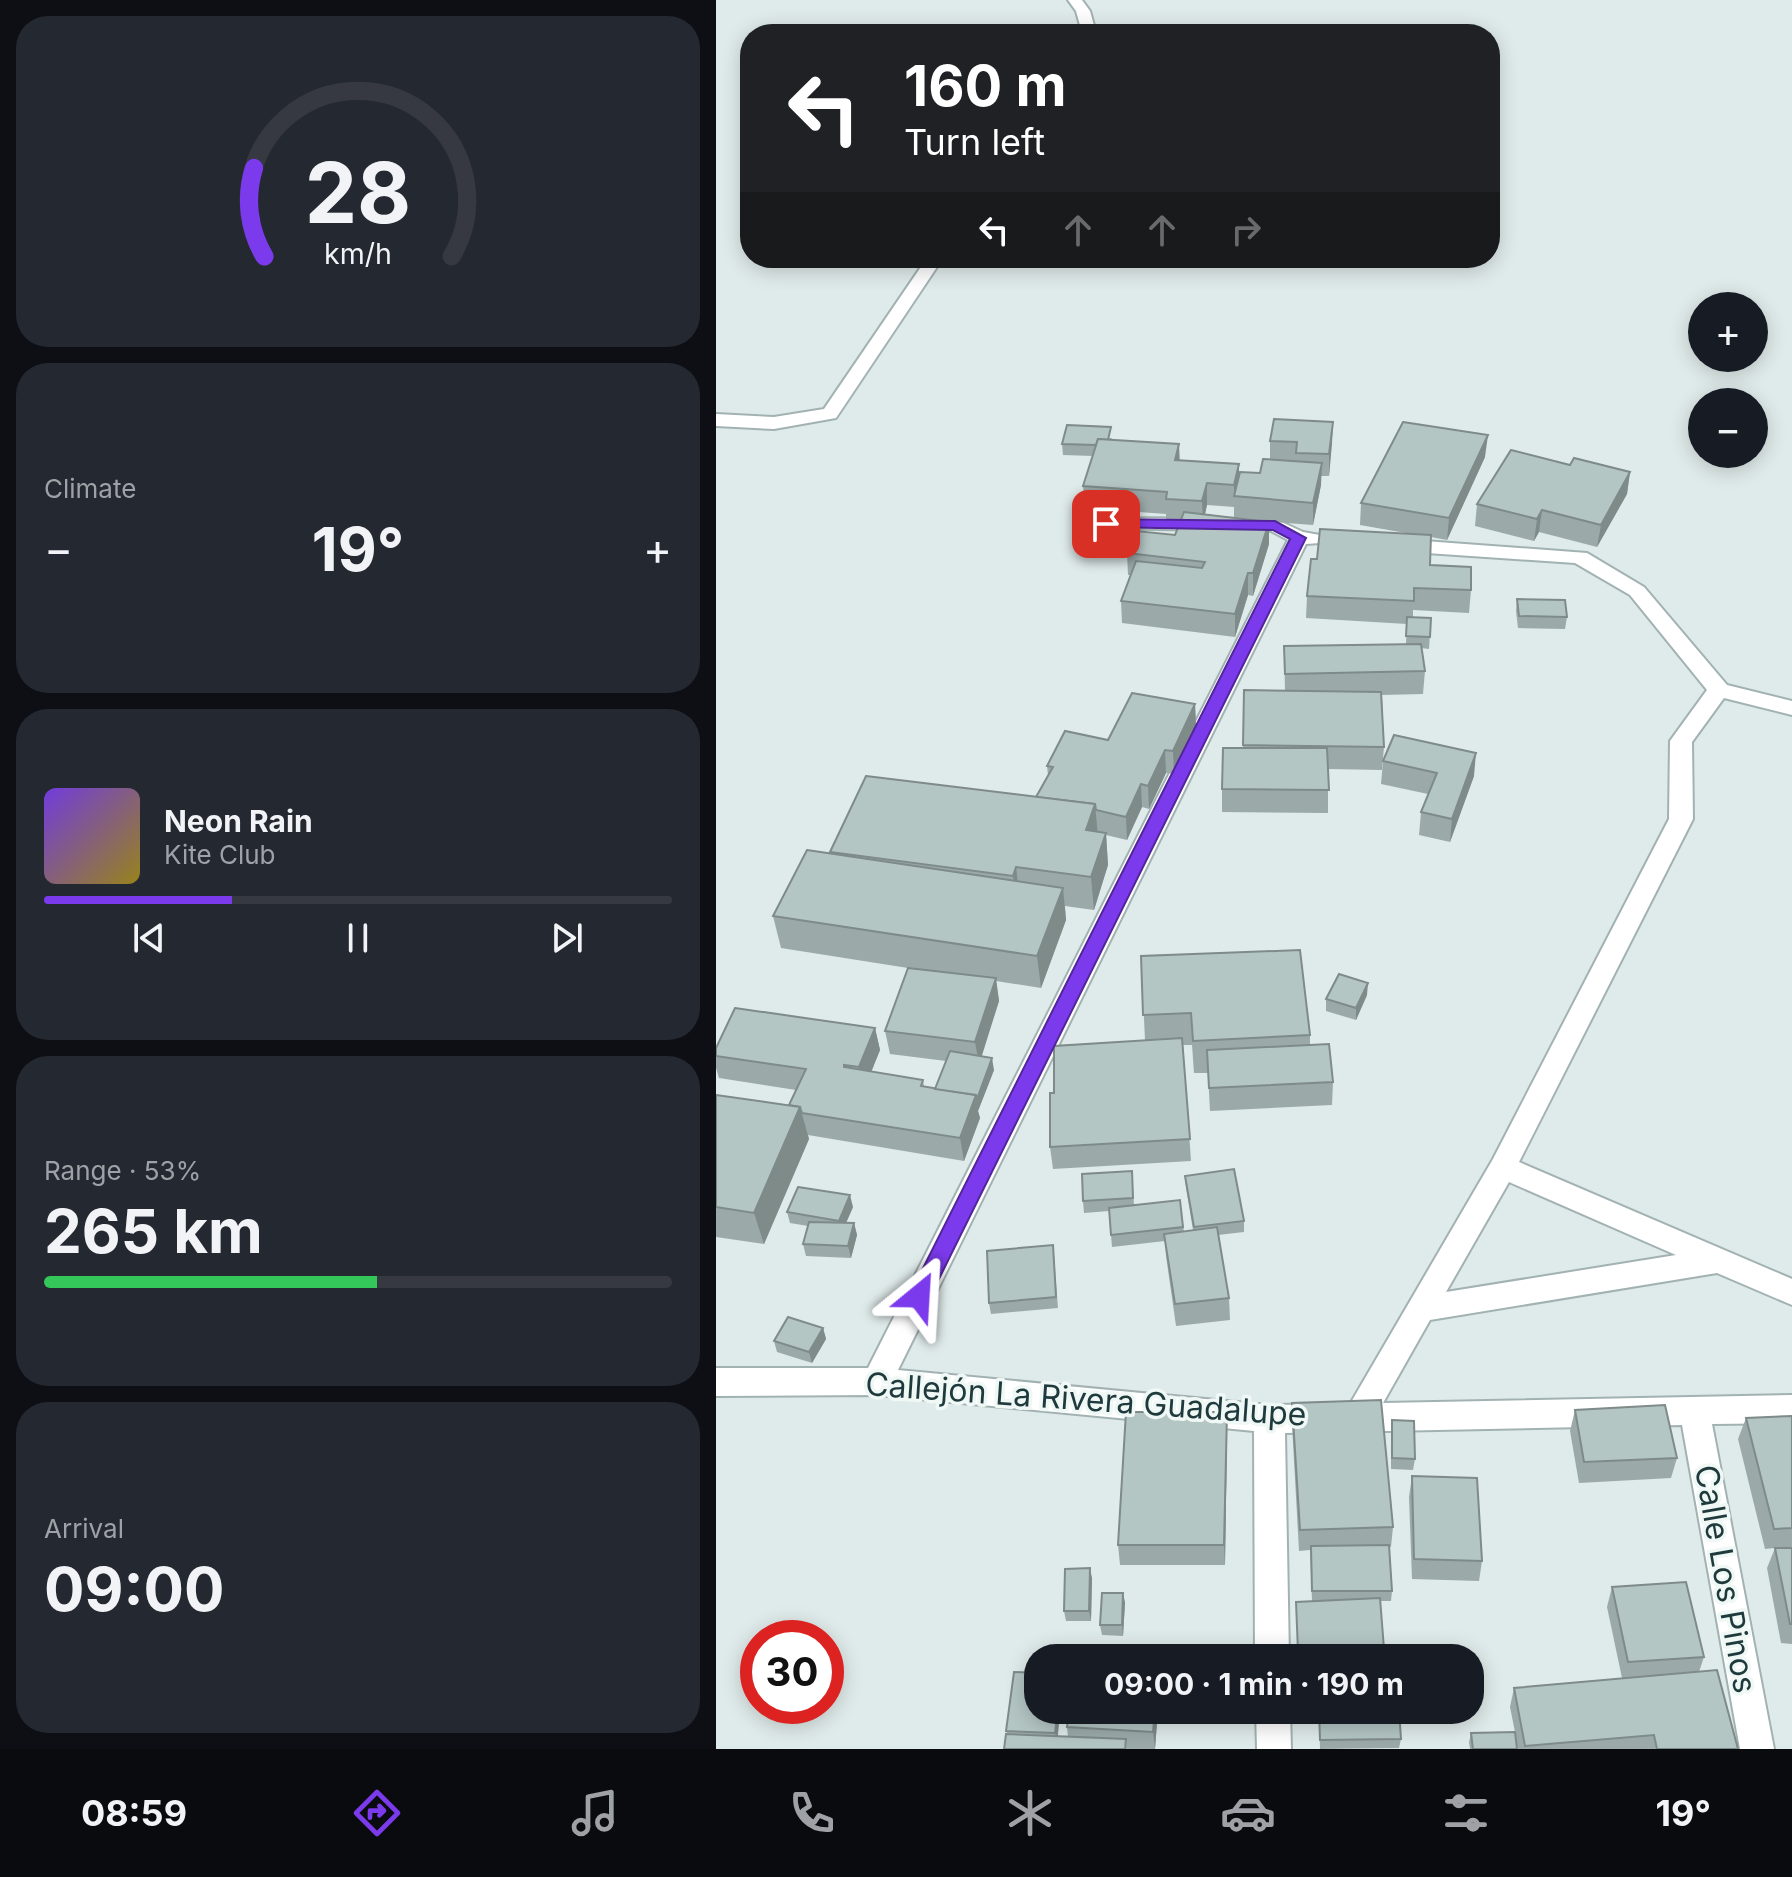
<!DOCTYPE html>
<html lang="en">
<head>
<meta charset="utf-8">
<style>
  :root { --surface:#171b24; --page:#242831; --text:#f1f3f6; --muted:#9ea1a6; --line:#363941; --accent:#7c3aed }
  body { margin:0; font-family:Inter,sans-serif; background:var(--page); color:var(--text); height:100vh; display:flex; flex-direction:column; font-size:30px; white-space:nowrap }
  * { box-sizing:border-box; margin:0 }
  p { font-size:26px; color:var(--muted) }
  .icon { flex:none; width:44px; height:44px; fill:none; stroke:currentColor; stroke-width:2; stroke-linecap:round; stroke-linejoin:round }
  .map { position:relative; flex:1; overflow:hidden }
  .panel { display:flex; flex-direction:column; gap:16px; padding:16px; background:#0d0f14; width:716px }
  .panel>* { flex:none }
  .top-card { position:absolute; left:24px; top:24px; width:760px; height:244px; border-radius:32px; box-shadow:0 4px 20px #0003; background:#202124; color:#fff; overflow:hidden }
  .fabs { position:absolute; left:972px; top:292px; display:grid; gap:16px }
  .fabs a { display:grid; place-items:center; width:80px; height:80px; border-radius:50%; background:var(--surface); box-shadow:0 4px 20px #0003; font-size:40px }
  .speed { position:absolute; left:24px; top:1620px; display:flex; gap:16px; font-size:40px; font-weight:700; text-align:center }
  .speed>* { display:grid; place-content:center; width:104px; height:104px; border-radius:50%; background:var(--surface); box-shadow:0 4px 20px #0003; line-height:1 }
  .speed .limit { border:12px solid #d22; background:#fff; color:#111 }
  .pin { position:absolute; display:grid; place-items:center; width:68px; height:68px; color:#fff; margin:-34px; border-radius:16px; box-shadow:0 4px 12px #0006 }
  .me { position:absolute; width:88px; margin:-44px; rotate:27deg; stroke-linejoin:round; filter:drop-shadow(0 0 6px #0008) }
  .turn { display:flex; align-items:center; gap:28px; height:168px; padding:0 32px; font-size:36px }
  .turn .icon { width:104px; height:104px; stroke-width:2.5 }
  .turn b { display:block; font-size:56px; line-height:68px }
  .lanes { display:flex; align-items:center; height:76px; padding:0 32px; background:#0003; justify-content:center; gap:40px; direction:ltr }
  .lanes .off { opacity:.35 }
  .big { font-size:60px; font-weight:700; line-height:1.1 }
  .panel .tile { flex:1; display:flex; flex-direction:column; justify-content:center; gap:12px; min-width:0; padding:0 28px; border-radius:32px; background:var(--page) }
  .panel .dial { align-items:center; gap:0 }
  .dial svg { height:208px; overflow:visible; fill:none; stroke:var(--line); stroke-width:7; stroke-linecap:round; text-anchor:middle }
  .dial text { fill:var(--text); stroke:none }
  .song { display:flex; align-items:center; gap:24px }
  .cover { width:96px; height:96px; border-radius:12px; background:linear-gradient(135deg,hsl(260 70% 55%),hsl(50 70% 35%)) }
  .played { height:8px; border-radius:4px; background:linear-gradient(90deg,var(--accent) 30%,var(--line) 30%) }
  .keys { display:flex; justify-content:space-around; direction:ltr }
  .heat { display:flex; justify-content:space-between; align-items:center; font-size:44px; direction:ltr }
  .charge { height:12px; border-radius:6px; background:linear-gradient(90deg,#34c759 53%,var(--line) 0) }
  .trip { position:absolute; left:308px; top:1644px; width:460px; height:80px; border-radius:32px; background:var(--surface); box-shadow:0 4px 20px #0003; font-weight:700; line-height:80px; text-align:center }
  .menu { display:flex; height:128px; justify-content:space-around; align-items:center; background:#090b0e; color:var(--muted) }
  .menu .icon { width:56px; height:56px }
  .menu .current { color:var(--accent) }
  .menu b { font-size:36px; color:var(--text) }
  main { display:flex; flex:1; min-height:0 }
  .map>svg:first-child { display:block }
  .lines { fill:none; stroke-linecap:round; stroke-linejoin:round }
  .minor-casing { stroke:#a2b2b2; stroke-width:4 }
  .minor { fill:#fff; fill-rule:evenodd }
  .wall { fill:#9baaa9; fill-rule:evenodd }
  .shaded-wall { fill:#7e8b89 }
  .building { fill:#b4c6c4; stroke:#7e8b89; stroke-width:2 }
  .route { fill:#7c3aed; stroke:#51269a; stroke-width:2 }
  .labels { text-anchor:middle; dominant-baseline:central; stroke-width:7; stroke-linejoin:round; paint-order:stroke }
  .near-street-label { font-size:32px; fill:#1f3a3c; stroke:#f0f8f6 }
</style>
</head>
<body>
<main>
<section class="panel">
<div class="tile dial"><svg viewBox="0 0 100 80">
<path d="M14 69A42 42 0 1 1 86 69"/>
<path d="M14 69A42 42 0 0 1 10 35" stroke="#7c3aed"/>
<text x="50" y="56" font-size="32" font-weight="700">28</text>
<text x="50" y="72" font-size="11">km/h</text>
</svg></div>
<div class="tile"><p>Climate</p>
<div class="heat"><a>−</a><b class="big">19°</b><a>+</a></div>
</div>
<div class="tile">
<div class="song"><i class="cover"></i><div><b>Neon Rain</b><p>Kite Club</p></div></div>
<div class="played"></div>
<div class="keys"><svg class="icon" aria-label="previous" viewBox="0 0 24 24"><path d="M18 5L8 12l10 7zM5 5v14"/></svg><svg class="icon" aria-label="pause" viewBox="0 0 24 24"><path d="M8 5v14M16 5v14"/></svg><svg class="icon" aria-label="next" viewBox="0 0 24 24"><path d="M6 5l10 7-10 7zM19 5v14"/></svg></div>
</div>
<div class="tile"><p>Range · 53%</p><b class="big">265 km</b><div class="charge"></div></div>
<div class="tile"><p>Arrival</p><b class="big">09:00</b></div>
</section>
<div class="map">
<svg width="1076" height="1749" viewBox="0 0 1076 1749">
  <rect width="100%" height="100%" fill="#dfebea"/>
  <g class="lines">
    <g class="minor-casing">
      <g id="minor">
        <polygon points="352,0 366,0 374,11 379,29 376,34 362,34 365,29 360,11"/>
        <polygon points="211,258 227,258 120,418 58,429 0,426 0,414 58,417 108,409"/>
        <path d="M390 518 559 519 587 532 604 535 607 539 604 543 590 544 182 1370 553 1405 634 1404 777 1159 953 819 954 741 991 690 914 595 859 563 681 551 671 545 681 539 871 553 928 587 1011 685 1076 701V715L1008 698 976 742 977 819 803 1162 1076 1279V1305L1001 1273 714 1320 667 1403 1076 1395V1423L996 1424 1058 1749H1024L966 1425 569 1433 573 1658H539L538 1431 161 1395 0 1396V1368H152L572 540 555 531 383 528 380 524ZM793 1182 960 1255 730 1292Z"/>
        <polygon points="540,1710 574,1710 575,1749 541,1749"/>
      </g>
    </g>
    <use href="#minor" class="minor"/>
  </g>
  <g class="wall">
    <path d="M617 422 613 476H605V485L597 525 546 521 553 522V544L537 596 532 595 519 637 406 623 405 601 414 575H412L411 553 459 535 464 522 450 521V514L369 508 367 486 377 456 347 455 346 444 396 438 395 440 464 460 523 464V476L544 473 554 459V441ZM491 505 518 507V518L489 514Z"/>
    <polygon points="769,457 731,540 715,537 714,565 755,590 753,613 697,610 697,617 715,618 713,649 705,648 709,671 707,694 666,695 668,747 666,770 612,769 612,813 506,812 506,789 527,748 528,690 569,691 568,646 690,644 691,624 590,618 591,596 601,559 701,535 644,525 645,503"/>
    <polygon points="854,465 914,472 911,494 881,547 823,532 818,541 759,526 761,504"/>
    <polygon points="801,599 851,617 849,629 802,628 800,611"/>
    <polygon points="479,704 480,727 458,774 450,773 433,809 426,807 411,840 390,835 392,865 378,910 349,906 350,920 325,988 280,981 283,1001 265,1056 278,1070 262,1111 264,1118 248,1161 92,1135 93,1139 48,1244 0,1237 0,1095 73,1105 80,1090 3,1078 0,1068 0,1048 159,1028 164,1050 155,1072 207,1080 208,1087 219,1089 230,1061 174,1054 169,1031 211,971 65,948 57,916 114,853 114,852 320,797 332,775 331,766"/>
    <polygon points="667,761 758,776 734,842 703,835 705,812 712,794 665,784"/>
    <polygon points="425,956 594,1035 594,1045 617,1082 616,1105 494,1111 492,1073 478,1073 476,1045 467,1045 475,1161 337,1169 334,1147 338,1093 429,1040"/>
    <polygon points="651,995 640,1020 610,1011 610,999"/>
    <polygon points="416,1171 418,1205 464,1200 468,1232 477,1230 470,1188 469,1176 528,1221 528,1232 502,1235 513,1298 514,1320 460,1326 450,1256 449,1241 396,1247 393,1211 368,1213 367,1201"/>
    <polygon points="137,1207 130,1223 138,1223 141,1235 135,1258 90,1256 87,1244 92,1226 74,1223 71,1212"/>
    <polygon points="338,1256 342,1308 275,1314 273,1303"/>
    <polygon points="107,1328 110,1339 96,1363 61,1352 58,1341"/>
    <polygon points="576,1403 677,1527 675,1547 673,1547 676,1591 675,1601 664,1601 668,1649 667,1658 582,1658 580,1602 596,1601 594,1550 583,1551 576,1424"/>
    <polygon points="859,1410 961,1458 955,1478 863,1483 854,1431"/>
    <polygon points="1076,1416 1076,1548 1064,1548 1076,1548 1076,1644 1065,1643 1051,1568 1059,1548 1049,1549 1022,1439 1030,1418"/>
    <polygon points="676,1420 699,1459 697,1470 675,1469 675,1431"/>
    <polygon points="511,1433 509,1565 404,1565 402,1545"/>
    <polygon points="696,1476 766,1561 763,1581 696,1579 693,1497"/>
    <polygon points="376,1578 375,1621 350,1621 348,1611"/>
    <polygon points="896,1587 988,1657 983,1672 1022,1749 754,1749 753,1742 755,1733 799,1732 794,1707 798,1688 906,1678 891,1607"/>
    <polygon points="407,1593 409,1603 407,1636 386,1635 384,1625"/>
    <polygon points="322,1710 344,1710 342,1736 352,1737 351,1727 442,1710 439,1749 288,1749 291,1734 290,1731"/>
    <polygon points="603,1710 685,1739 683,1748 604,1749"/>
  </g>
  <g class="shaded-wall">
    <polygon points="617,422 616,444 613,476 613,454"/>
    <polygon points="772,435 769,457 731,540 733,518"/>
    <polygon points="463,444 464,466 459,460"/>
    <polygon points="606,463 605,485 597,525 597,503"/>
    <polygon points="523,464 523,486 518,496 518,485"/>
    <polygon points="914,472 911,494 881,547 885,525"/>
    <polygon points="491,483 491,505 487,523 486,501"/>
    <polygon points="826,510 823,532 818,541 821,519"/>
    <polygon points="553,522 553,544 537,596 537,573"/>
    <polygon points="532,573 532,595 519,637 519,614"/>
    <polygon points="479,704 480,727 458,774 457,751"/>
    <polygon points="449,750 450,773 433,809 432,786"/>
    <polygon points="760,753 758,776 734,842 736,819"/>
    <polygon points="425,784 426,807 411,840 410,817"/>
    <polygon points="379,804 382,837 370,830"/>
    <polygon points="390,833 392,865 378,910 375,877"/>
    <polygon points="300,867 304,900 301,909 297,876"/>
    <polygon points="347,888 350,920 325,988 321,956"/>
    <polygon points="280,978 283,1001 263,1065 259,1042"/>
    <polygon points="652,983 651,995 640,1020 640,1008"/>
    <polygon points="159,1028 164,1050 148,1090 143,1067"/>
    <polygon points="276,1058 278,1070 262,1111 264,1118 248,1161 244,1138 260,1095"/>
    <polygon points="84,1107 93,1139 48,1244 38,1213"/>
    <polygon points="134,1195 137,1207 126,1232 123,1221"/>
    <polygon points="138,1223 141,1235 135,1258 132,1246"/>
    <polygon points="107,1328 110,1339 96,1363 93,1352"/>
    <polygon points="511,1412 511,1433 509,1565 508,1545"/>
    <polygon points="374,1568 376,1578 375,1621 373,1611"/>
    <polygon points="407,1593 409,1603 407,1636 406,1625"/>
    <polygon points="342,1710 344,1710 341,1742 339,1733"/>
    <polygon points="439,1710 442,1710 439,1749 437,1732"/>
  </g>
  <g class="building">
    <polygon points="558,419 617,422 613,454 580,453 581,442 554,441"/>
    <polygon points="687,422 772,435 733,518 645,503"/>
    <polygon points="351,425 395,427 392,440 382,439 380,445 346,444"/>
    <polygon points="382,439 463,444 459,460 523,464 518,485 491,483 486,501 450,499 451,492 367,486"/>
    <polygon points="795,450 854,465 858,458 914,472 885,525 826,510 821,519 761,504"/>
    <polygon points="547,459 606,463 597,503 518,496 524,472 544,473"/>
    <polygon points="468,512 553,522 537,573 532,573 519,614 405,601 420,561 486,568 489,562 411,553 420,531 459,535"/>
    <polygon points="604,529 715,535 714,565 755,567 755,590 698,588 698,601 591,596 595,559 601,559"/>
    <polygon points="801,599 849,600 851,617 803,616"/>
    <polygon points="691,617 715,618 714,637 690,636"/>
    <polygon points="705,644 709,671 569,674 568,646"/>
    <polygon points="528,690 665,692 668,747 527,745"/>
    <polygon points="416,693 479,704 457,751 449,750 432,786 425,784 410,817 380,810 379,804 320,797 337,767 331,766 349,731 392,740"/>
    <polygon points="678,735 760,753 736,819 705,812 721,773 667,761"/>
    <polygon points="507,748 611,748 613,790 506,789"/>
    <polygon points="150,776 379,804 370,830 390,833 375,877 300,867 297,876 114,852"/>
    <polygon points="91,850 347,888 321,956 57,916"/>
    <polygon points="584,950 594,1035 477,1041 475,1013 427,1015 425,956"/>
    <polygon points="192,968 280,978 259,1042 169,1031"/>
    <polygon points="623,974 652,983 640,1008 610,999"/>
    <polygon points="19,1008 159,1028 143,1067 128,1065 128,1067 207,1080 205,1086 260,1095 244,1138 86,1113 84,1107 73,1105 90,1069 0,1056 0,1048"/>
    <polygon points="466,1038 474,1139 334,1147 334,1093 338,1093 338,1046"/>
    <polygon points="613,1044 617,1082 493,1088 491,1050"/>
    <polygon points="234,1051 276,1058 261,1099 260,1095 219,1089"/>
    <polygon points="0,1095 84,1107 38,1213 0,1207"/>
    <polygon points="518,1169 528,1221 478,1227 469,1176"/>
    <polygon points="416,1171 417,1198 367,1201 366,1174"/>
    <polygon points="82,1187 134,1195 123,1221 71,1212"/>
    <polygon points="464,1200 467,1227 395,1235 393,1208"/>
    <polygon points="93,1222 138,1223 132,1246 87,1244"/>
    <polygon points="501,1227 513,1298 459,1304 448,1234"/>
    <polygon points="337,1245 340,1297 273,1303 271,1251"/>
    <polygon points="72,1317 107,1328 93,1352 58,1341"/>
    <polygon points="665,1400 677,1527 584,1530 576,1403"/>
    <polygon points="949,1405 961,1458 868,1462 859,1410"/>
    <polygon points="410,1412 511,1412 508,1545 402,1545"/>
    <polygon points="1076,1416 1076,1528 1058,1529 1030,1418"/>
    <polygon points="676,1420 698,1421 699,1459 676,1458"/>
    <polygon points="696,1476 761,1478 766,1561 698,1559"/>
    <polygon points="673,1545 676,1591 596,1591 595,1546"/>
    <polygon points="1059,1548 1076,1548 1076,1624 1074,1624"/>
    <polygon points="374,1568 373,1611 348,1611 349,1569"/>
    <polygon points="970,1582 988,1657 912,1662 896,1587"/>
    <polygon points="386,1593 407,1593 406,1625 384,1625"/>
    <polygon points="664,1598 668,1649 582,1652 580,1602"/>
    <polygon points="1001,1670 1022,1749 941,1749 938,1735 809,1746 798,1688"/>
    <polygon points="298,1672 322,1673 322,1710 342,1710 339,1733 290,1731"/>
    <polygon points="353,1710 439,1710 437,1732 351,1727"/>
    <polygon points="603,1710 683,1710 685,1739 604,1740"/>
    <polygon points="799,1732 801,1749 757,1749 755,1733"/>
    <polygon points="290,1734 410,1739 409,1749 288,1749"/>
  </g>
  <polygon class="route" points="390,519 559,521 590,538 211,1303 203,1306 196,1303 192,1296 196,1290 574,539 557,530 385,527 385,521"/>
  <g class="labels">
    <g class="near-street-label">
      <text transform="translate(370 1399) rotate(4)">Callejón La Rivera Guadalupe</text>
      <text transform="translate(1010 1579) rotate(80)">Calle Los Pinos</text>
    </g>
  </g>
</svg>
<div class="fabs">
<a>+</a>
<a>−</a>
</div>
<div class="speed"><div class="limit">30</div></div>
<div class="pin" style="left:390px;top:524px;background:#d93025"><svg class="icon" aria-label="arrive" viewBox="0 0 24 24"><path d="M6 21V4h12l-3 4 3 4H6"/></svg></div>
<svg class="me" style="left:203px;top:1296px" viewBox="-20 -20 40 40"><path d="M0-17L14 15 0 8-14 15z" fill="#7c3aed" stroke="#fff" stroke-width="4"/></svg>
<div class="trip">09:00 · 1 min · 190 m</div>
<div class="top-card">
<div class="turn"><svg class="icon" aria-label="left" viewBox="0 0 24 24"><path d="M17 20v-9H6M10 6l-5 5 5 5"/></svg><div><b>160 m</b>Turn left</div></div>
<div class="lanes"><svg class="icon" aria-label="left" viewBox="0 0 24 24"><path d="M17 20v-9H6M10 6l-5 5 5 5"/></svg><svg class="icon off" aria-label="ahead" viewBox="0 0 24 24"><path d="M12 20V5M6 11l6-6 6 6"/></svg><svg class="icon off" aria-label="ahead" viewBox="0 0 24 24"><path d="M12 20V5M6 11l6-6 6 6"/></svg><svg class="icon off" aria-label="right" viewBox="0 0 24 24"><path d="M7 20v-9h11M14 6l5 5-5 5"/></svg></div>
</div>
</div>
</main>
<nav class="menu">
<b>08:59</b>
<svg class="icon current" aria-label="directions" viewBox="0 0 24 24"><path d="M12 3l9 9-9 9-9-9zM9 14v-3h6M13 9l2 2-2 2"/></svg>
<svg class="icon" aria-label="music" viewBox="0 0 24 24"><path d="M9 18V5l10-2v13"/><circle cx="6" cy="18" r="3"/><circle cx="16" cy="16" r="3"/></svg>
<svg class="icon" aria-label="phone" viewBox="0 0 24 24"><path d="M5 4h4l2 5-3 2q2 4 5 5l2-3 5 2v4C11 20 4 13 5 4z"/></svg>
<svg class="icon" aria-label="climate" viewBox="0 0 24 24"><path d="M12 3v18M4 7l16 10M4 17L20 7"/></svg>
<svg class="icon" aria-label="car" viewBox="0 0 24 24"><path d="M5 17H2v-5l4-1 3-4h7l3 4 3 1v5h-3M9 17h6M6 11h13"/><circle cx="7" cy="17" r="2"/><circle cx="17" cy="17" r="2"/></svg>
<svg class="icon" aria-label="filters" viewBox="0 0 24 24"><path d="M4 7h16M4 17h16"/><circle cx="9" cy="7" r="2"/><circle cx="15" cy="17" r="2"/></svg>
<b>19°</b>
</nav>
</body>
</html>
